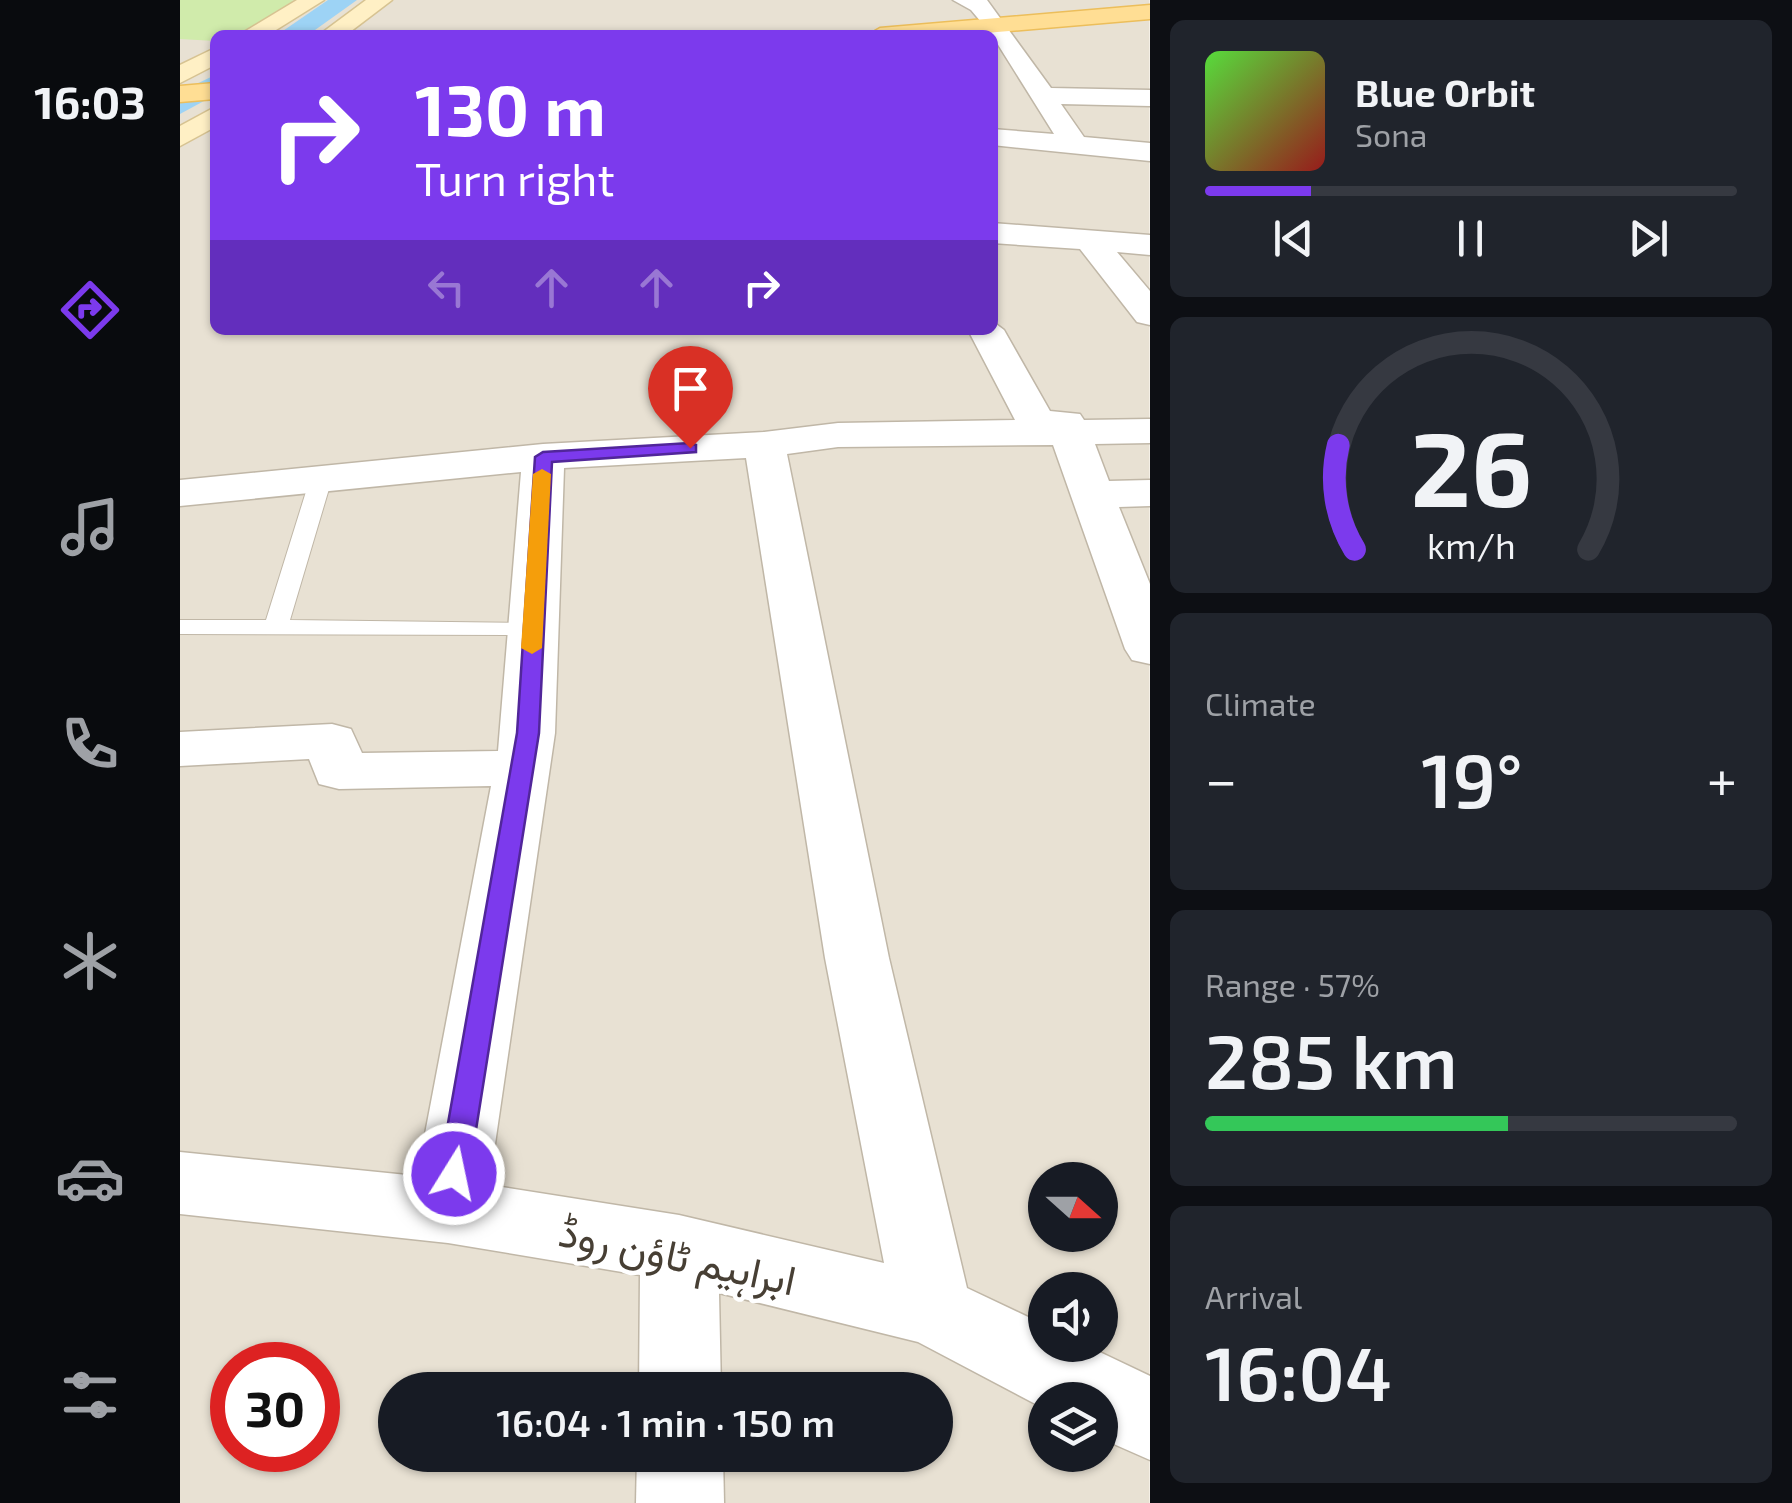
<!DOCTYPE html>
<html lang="en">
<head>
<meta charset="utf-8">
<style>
  :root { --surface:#171b24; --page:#20242c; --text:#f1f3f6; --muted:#9ea1a6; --line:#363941; --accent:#7c3aed }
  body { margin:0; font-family:"Exo 2",Vazirmatn,sans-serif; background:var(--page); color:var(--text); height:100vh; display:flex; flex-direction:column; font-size:38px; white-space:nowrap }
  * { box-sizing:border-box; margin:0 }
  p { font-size:32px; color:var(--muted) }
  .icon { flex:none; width:55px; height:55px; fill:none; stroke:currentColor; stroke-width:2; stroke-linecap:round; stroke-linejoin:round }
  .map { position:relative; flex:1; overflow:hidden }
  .panel { display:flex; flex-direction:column; gap:20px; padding:20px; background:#0d0f14; width:642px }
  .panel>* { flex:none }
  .hud { position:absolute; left:30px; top:30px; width:788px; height:305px; border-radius:15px; box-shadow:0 2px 8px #0004; background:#7c3aed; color:#fff; overflow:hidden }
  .needle { width:65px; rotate:111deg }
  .controls { position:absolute; left:848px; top:1162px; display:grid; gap:20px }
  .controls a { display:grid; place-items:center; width:90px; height:90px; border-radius:50%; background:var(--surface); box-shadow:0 2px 8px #0004; font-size:50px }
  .speed { position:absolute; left:30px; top:1342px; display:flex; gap:20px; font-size:50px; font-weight:700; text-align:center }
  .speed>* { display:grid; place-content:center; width:130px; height:130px; border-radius:50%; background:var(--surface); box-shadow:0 2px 8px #0004; line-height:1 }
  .speed .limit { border:15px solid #d22; background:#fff; color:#111 }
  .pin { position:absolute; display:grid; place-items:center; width:85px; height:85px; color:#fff; margin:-102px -42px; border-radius:50% 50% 50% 0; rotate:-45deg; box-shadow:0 0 10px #0007 }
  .pin .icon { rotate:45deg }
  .me { position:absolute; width:110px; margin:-55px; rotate:10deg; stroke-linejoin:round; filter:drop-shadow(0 0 8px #0008) }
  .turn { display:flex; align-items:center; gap:35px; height:210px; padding:0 40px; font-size:45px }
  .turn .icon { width:130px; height:130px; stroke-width:2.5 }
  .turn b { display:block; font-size:70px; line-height:85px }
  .lanes { display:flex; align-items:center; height:95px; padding:0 40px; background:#0003; justify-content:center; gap:50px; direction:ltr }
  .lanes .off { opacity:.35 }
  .big { font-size:75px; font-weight:600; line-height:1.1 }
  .panel .tile { flex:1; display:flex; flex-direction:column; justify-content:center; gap:15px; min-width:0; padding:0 35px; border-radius:15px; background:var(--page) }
  .panel .dial { align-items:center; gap:0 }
  .dial svg { height:260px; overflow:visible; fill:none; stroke:var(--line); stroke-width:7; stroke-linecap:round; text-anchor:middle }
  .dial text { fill:var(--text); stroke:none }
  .song { display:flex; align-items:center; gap:30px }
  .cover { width:120px; height:120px; border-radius:15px; background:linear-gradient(135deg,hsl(110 70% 55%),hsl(0 70% 35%)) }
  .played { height:10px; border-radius:5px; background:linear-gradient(90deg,var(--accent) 20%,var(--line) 20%) }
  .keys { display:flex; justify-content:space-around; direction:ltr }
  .heat { display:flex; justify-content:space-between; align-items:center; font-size:55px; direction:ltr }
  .charge { height:15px; border-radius:8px; background:linear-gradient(90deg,#34c759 57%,var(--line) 0) }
  .trip { position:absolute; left:198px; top:1372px; width:575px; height:100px; border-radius:50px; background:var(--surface); box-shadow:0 2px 8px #0004; font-weight:600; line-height:100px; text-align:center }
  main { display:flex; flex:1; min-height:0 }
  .dock { display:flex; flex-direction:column; width:180px; justify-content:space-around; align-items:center; background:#090b0e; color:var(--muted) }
  .dock .icon { width:70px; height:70px }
  .dock .current { color:var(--accent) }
  .dock b { font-size:45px; color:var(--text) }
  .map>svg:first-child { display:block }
  .residential { fill:#e8e1d3; fill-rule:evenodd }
  .green { fill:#d0ebab }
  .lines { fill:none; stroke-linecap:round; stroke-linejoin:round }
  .canal { fill:#9dd3f5; fill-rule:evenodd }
  .service-casing { stroke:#c0b7a7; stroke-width:2 }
  .minor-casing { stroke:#c0b7a7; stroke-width:3 }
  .secondary-casing { stroke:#d7c392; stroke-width:3 }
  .primary-casing { stroke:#ecbe5b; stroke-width:3 }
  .service { fill:#fff; fill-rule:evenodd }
  .minor { fill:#fff; fill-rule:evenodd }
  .secondary { fill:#fff0c5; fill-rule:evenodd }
  .primary { fill:#ffde94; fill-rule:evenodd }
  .route { fill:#7c3aed; stroke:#51269a; stroke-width:2.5 }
  .slow { fill:#f59e0b }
  .labels { text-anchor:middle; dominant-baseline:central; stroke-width:9; stroke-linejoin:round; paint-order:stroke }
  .near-street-label { font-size:42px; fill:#473f34; stroke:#fff }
</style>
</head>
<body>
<main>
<nav class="dock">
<b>16:03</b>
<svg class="icon current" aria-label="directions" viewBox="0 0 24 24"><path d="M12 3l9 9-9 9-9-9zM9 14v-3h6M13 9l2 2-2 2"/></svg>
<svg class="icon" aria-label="music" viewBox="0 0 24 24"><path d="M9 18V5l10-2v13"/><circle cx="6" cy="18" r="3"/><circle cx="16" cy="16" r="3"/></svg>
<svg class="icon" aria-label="phone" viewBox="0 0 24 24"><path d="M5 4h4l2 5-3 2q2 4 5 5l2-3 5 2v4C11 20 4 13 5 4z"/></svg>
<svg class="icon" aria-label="climate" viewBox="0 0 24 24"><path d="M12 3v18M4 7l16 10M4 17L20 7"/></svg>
<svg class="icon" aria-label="car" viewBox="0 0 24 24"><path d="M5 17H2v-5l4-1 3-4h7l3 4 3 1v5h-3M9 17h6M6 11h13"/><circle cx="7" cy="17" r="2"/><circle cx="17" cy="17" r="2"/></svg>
<svg class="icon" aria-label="filters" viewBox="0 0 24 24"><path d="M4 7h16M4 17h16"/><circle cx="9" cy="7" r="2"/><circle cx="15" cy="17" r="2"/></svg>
</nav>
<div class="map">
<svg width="970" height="1503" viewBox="0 0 970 1503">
  <rect width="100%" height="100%" fill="#f4efe6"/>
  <path class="residential" d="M0 0H969V1503H0ZM35 35H812V330H35ZM865 1180H920V1235H865ZM865 1290H920V1345H865ZM52 1365H138V1450H52ZM215 1390H755V1455H215ZM865 1400H920V1455H865Z"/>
  <polygon class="green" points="0,0 109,0 120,1 59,35 35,35 35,41 0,39"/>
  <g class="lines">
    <g class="canal">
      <polygon points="148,0 177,0 128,35 97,35"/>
      <polygon points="35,75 35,95 0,114 0,92"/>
    </g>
    <g class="service-casing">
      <polygon id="service" points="140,476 151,482 110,620 353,623 365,630 362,635 0,634 0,620 86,620 129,482"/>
    </g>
    <g class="minor-casing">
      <g id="minor">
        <polygon points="773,0 807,0 871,88 970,90 970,106 881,104 904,137 970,143 970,161 812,145 812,129 874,134 812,35 791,10"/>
        <polygon points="812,223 970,235 970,255 937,252 970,291 970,325 957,322 900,249 812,243"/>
        <path d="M812 321 824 330 870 411 900 414 904 420 970 419V443L915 444 929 481 970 480V506L939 507 970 584V664L952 660 945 649 873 445 658 447 607 454 709 958 787 1288 865 1325V1345H905L970 1376V1460L920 1438V1400H865V1409L738 1342 539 1293 541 1390H459L460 1275 268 1243 0 1214V1152L237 1176 311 786 159 789 139 784 129 759 0 766V732L152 724 171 729 182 753 318 751 341 472 0 506V480L363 444 584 432 658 423 835 420 788 330H812ZM566 458 645 958 704 1263 499 1215 309 1185 375 733 384 468Z"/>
        <polygon points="457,1455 543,1455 544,1503 456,1503"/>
      </g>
    </g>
    <g class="secondary-casing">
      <g id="secondary">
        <polygon points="117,0 144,0 88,35 59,35"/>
        <polygon points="186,0 212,0 166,35 139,35"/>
        <polygon points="35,48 35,65 0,83 0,65"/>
        <polygon points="35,107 35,127 0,146 0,126"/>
      </g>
    </g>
    <g class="primary-casing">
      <g id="primary">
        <polygon points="970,5 970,19 782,35 688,35 700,28"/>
        <polygon points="35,83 35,99 0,102 0,86"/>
      </g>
    </g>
    <use href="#service" class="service"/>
    <use href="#minor" class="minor"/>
    <use href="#secondary" class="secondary"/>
    <use href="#primary" class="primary"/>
  </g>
  <polygon class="route" points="510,443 516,445 516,452 372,462 359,733 289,1174 285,1183 274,1187 263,1183 259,1174 337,733 355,457 363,452"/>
  <polygon class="slow" points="362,469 371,474 362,648 352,654 341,648 353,474"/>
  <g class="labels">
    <g class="near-street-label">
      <text transform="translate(498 1254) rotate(12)">ابراہیم ٹاؤن روڈ</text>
    </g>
  </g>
</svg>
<div class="controls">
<a><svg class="needle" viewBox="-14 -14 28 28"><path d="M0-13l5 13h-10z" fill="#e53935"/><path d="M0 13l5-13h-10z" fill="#9ea1a6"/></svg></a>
<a><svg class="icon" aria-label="sound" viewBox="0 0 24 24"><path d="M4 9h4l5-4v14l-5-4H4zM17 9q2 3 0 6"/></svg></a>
<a><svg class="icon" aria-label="layers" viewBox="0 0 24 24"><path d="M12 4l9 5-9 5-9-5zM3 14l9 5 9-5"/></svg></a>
</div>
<div class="speed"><div class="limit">30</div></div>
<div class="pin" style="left:510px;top:448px;background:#d93025"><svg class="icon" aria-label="arrive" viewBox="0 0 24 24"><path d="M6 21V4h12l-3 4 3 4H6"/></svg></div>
<svg class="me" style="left:274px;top:1174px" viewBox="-20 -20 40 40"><circle r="17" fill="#7c3aed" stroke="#fff" stroke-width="3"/><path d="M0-11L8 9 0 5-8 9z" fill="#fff"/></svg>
<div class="trip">16:04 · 1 min · 150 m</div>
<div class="hud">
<div class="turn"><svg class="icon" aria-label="right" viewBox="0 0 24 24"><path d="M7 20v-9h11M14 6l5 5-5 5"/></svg><div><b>130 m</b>Turn right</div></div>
<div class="lanes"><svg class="icon off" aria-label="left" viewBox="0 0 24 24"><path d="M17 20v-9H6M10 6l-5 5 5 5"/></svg><svg class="icon off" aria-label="ahead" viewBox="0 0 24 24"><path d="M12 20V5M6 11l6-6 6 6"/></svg><svg class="icon off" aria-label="ahead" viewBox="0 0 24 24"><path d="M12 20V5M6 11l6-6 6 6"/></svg><svg class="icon" aria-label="right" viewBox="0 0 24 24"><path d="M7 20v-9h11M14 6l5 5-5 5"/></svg></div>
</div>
</div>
<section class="panel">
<div class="tile">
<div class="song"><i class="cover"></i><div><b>Blue Orbit</b><p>Sona</p></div></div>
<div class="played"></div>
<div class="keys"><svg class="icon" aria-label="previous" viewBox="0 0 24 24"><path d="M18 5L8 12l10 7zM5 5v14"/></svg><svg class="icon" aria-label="pause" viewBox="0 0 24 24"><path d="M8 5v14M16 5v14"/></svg><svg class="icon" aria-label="next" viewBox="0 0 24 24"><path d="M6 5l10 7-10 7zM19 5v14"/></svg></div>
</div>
<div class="tile dial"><svg viewBox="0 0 100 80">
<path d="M14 69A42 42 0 1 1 86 69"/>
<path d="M14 69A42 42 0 0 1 9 37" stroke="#7c3aed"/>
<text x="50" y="56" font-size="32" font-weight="700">26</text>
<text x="50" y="72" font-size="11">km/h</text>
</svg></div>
<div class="tile"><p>Climate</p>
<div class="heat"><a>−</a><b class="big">19°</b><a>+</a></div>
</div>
<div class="tile"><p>Range · 57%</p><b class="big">285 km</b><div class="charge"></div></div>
<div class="tile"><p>Arrival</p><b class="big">16:04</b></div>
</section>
</main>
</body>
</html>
